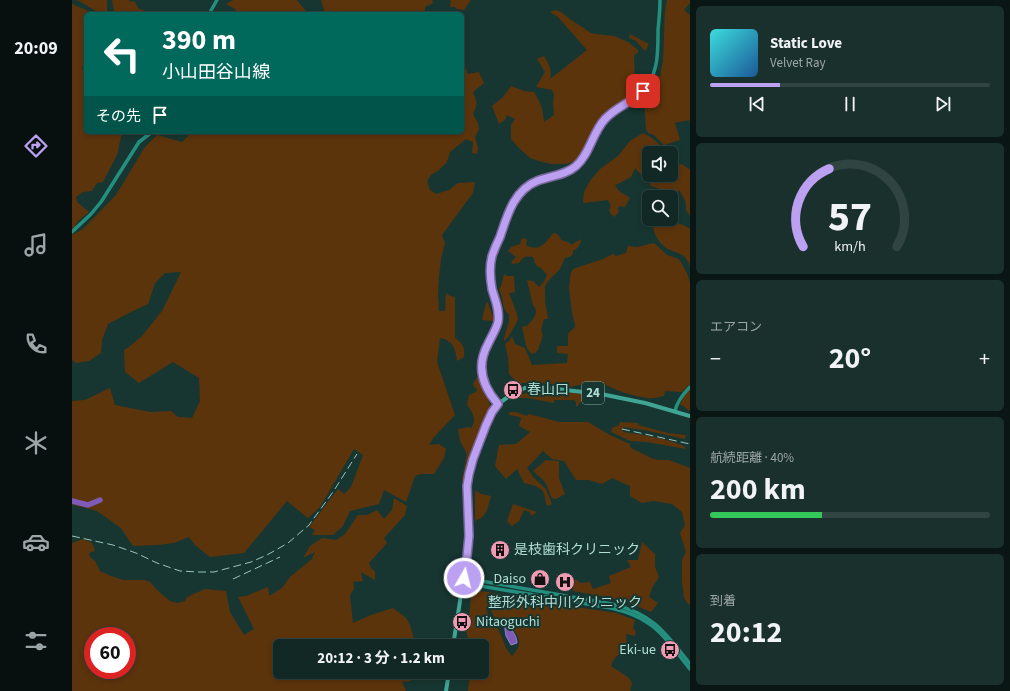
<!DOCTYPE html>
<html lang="ja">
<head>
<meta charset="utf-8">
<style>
  :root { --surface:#112825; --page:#1a302d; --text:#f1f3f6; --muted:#9ca6a7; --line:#304442; --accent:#bca0f2 }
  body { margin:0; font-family:"Source Sans 3","Noto Sans JP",sans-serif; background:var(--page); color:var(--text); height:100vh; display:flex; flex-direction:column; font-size:15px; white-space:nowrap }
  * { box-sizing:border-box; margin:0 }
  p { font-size:13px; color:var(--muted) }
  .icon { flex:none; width:22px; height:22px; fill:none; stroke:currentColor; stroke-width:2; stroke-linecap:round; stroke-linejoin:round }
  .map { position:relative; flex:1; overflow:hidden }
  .details { display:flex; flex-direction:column; gap:6px; padding:6px; background:#091614; width:320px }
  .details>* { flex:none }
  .banner { position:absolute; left:12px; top:12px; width:380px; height:122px; border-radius:6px; box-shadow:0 2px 6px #0003,0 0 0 1px var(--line); background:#00695c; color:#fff; overflow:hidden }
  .fabs { position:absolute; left:570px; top:146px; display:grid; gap:8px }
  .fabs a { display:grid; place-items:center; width:36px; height:36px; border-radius:6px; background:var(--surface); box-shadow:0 2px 6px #0003,0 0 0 1px var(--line); font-size:20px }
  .speed { position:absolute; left:12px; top:627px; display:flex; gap:8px; font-size:20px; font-weight:700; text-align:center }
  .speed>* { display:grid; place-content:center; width:52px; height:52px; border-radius:50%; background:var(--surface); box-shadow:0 2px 6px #0003,0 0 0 1px var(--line); line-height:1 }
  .speed .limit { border:6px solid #d22; background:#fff; color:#111 }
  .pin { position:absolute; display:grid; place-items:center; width:34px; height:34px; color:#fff; margin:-17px; border-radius:8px; box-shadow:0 2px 6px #0006 }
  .me { position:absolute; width:44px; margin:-22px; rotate:8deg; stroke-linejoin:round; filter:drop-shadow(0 0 3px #0008) }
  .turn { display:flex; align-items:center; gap:14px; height:84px; padding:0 12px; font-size:18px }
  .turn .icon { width:52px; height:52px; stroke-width:2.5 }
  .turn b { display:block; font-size:28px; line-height:34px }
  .then { display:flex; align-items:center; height:38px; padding:0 12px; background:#0003; gap:8px; font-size:15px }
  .big { font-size:30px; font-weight:700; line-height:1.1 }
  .details .widget { flex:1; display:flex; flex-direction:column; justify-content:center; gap:6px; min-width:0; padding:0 14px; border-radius:6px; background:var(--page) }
  .details .dial { align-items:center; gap:0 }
  .dial svg { height:104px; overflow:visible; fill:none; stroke:var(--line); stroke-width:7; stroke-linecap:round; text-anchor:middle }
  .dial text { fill:var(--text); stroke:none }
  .song { display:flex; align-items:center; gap:12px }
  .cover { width:48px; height:48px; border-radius:6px; background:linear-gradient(135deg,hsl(180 70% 55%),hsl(210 70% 35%)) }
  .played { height:4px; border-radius:2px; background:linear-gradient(90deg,var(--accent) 25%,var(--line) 25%) }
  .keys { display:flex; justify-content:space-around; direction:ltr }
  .heat { display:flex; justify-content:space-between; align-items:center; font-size:22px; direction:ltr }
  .charge { height:6px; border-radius:3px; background:linear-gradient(90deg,#34c759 40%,var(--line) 0) }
  .trip { position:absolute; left:201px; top:639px; width:216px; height:40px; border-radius:6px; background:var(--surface); box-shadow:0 2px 6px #0003,0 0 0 1px var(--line); font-weight:700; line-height:40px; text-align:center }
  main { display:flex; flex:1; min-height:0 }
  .menu { display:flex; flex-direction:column; width:72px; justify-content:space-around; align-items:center; background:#07100f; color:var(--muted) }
  .menu .icon { width:28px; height:28px }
  .menu .current { color:var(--accent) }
  .menu b { font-size:18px; color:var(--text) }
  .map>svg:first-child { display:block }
  .green { fill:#5c340c; fill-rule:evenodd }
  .water { fill:#7f5ab6; stroke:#8e82bf }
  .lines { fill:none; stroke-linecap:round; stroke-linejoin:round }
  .river { stroke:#7f5ab6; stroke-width:5.5 }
  .secondary { stroke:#248f7f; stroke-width:3.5 }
  .primary { stroke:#40a594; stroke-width:4 }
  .rail { stroke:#9ac4bb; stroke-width:1; stroke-dasharray:8 4; stroke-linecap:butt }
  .route-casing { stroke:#7a689d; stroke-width:10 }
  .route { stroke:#bca0f2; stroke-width:7 }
  .labels { text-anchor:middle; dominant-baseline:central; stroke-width:4; stroke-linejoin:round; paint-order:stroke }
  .shield { fill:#173631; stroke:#84aca4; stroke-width:1 }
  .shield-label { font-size:13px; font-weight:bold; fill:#b2dfd5 }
  .poi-label { font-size:14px; fill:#b2dfd5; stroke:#173631; text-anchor:start }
</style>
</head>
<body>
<main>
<nav class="menu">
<b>20:09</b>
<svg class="icon current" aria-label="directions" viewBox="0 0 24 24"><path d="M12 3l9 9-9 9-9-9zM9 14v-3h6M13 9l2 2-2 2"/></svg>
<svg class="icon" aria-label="music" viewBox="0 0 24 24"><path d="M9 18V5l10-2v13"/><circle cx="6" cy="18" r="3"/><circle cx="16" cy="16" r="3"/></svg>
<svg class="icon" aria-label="phone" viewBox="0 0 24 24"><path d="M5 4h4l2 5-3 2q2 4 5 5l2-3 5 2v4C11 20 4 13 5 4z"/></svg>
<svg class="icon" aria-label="climate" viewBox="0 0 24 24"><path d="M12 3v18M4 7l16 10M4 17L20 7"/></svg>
<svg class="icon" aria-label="car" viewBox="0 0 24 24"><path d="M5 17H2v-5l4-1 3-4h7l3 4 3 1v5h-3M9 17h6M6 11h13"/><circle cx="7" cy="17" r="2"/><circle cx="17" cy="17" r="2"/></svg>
<svg class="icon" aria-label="filters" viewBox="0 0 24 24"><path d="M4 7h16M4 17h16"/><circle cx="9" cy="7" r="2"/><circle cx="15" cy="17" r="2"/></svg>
</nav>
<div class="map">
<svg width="618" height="691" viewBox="0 0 618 691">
  <rect width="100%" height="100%" fill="#173631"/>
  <g class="green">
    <polygon points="3,0 35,0 35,14 29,14 7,1"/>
    <polygon points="40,0 57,0 58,2 62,1 67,9 71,10 75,14 41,14 42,11"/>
    <polygon points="161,0 225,0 236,14 166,14 163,9 154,4"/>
    <polygon points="249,0 360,0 361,3 353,7 353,9 352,14 254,14 252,10"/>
    <polygon points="379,0 399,0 392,10 385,9 383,7 380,7 378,6"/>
    <polygon points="595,0 618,0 618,3 612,10 618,15 618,124 617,120 603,123 608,140 592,145 582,135 576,133 574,129 572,97 581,88 588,76 591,61 593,11"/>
    <polygon points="0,4 14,10 21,14 14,14 14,65 10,68 14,81 14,132 50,132 45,155 31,182 25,183 20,191 11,192 4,197 5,202 17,212 6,221 2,228 0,229"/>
    <path d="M483 10 489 12 498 19 519 33 524 34 542 36 556 42 566 50V53L562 55 563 84H574L565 94 545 105 534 113 522 132 511 153 506 160 494 164H479L470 162 458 158 446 147 439 139V125L443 119 435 115 433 120 427 124 420 106 431 97 439 86 452 91 462 92C469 104 471 108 472 122L482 115 481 103 482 94 480 90 464 87 473 72 465 59 472 56C477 64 480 70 478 79L515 50 486 17 478 12Z"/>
    <polygon points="558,34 577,44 573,51 564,41 557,38"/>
    <path d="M390 59 396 74 407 72 412 83 401 92C405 102 406 104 401 114L406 123 407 129 403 137 406 148 405 154 400 153 401 142 394 139 378 152 375 162 367 170 359 175 355 181 358 190 364 194 377 190 386 183 403 182 401 193 370 235 373 243 369 259 367 277 366 295 367 311H373L374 293 378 296 383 297V338C391 344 393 347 392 357L385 361C384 350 381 340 368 338L365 362 383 415 362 437 357 445 367 444 374 449 372 458 362 474H349L343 476 334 502 312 490 307 504 278 511 271 526 261 535H240L243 530 237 527 266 489 272 494 279 487 291 455 282 449 248 507 236 518 215 501 172 553 138 557 123 545 117 537 102 543 86 545 61 546 49 528 25 511 2 505H0V401L13 400 38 388 43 405 78 412 99 411 106 417 120 418 128 401 127 378 101 362 67 383 53 372 52 350 57 347 70 336 90 311 109 272 93 273 83 283 76 304 57 313 36 324 30 340 29 353 17 361 4 363 0 360V235L11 229 44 195 73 147 85 135 110 142 120 132H390Z"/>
    <path d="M571 133C581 138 588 143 593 153H577V175H599V161L603 165 610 164 615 168 618 169V216L614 210V202L607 190 604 193 585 188 579 186 577 182 569 175 563 168 559 177 548 183 543 185 547 191 558 198 553 207 547 206 546 209 547 212 542 217 539 214 537 210C540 206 538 203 536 200L511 203 512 192 518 181 528 169 546 156 558 141Z"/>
    <path d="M581 219H594L596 223C605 222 611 224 618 229V266C613 253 607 254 596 249 586 243 579 230 581 219Z"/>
    <path d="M481 233C486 233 488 237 489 240L498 243 499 245 509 239C508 245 507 248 501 251V254L497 257 493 258 488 269 477 280 473 286V301L476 318 475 319H472L469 330 471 335 466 350 463 353 460 354C452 348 453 336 450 328L452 326H455C461 319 468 313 461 305L455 280 461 281 467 287 471 283 475 275 470 269 464 265 461 257C453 256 452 256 447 263L441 264 439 262 444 257 436 251 439 247 448 244 450 238 455 239 454 245C466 253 475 242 481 233Z"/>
    <path d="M582 243 595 255 607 259 615 273 618 283V384L610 392 593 391 592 396C586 397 581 399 576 398 559 396 542 390 527 381L497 387 469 383H446L437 374 436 357 433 344 437 341 440 336 443 344 453 348 460 365 495 363 496 354 485 353V346H496V334L498 331H499L503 327V324L500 313 497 287 498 281V277L499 273 501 269 531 259 541 254 544 256 554 253 556 246 566 247 577 244Z"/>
    <path d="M432 274 435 276H442L443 292 437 293 445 314 446 320 437 336 432 341V338L437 321V315C429 308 432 298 427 289L429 286Z"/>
    <polygon points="415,302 416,303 422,319 421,321 410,320 414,303"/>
    <path d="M405 377C408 380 419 403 418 408 417 413 412 419 410 425 403 444 396 464 393 484L391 483 390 479 395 454 388 441 386 429 396 427 399 428C405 421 401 412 395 405L397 395 404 392 405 389 402 387 401 384Z"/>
    <polygon points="618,389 618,411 608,404 613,395"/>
    <polygon points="464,391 480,391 511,394 510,401 507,403 506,406 504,406 504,402 502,400 482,400 482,403 456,398 447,398 447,395 454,393"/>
    <path d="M439 412H444L455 416 457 414 487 422H516L538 435 558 444V447L561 449 579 458 586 460H597L618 468V603L617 605 612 598 610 581V560L614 552 608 533 613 525 610 512 600 504 581 501 570 503 558 496V486L540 478 530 484 517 480H504L492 461 480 459 471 451 455 468 462 478 474 489 480 504 475 506 471 491 464 486 452 483 445 469 434 479 423 466 427 445 444 444 458 432 447 426 449 418C445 415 441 417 436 414Z"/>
    <path d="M548 422 566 423V425L596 433 614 435 613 439 572 430 551 427V432C572 435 593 438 612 446L614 449 575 442 558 441 539 432 540 428 547 425Z"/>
    <path d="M474 460 486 461 487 462V478L493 494 484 499 480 498C477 494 477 490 475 486 473 480 465 475 461 471Z"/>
    <path d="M403 490 409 494 419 496C415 508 416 516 403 521Z"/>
    <path d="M322 498 335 506 333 515 312 538 315 543 297 563 299 568 303 572V580L289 572 291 581 281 582 282 589 278 595 281 623 299 615 321 608 334 618 338 625 344 646H208V672H338L339 681 330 682 334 691H0V543L11 539 20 543 23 551 17 553 18 557 23 561 28 571 39 576 51 580H73L78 582 86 591 98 601 105 603 113 601 115 597 133 589 154 591 158 612 172 635 182 629 166 597 174 596 196 587 197 596 210 588 218 577 240 559 243 552 231 558 238 546 250 538 264 540 273 534 286 515H295L305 510 312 519 320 510ZM21 636H55V670H21Z"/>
    <polygon points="441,504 465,512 459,516 458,512 452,510 447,521 440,526 435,521"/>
    <polygon points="570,542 583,554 583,567 587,577 580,588 577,597 586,603 579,612 560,604 534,597 501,591 501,578 509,583 518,582 521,589 539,583 537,576 559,567 555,560 566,560"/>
    <path d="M403 591H409L458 599 417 604 414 608C416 618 423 623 428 633 432 641 433 649 440 656 454 641 445 635 435 621L430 622 428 627 419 611 420 608 451 604 479 603 544 613 563 620 561 628 564 632 563 636 554 634 555 646 552 653C545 654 541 659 539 666L557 678 560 683 558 689 559 691H396L398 672H410V646H398L394 630 393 628 397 620 399 593Z"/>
  </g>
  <path class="water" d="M432 623H434C439 629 445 635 445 643L439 645 434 636Z"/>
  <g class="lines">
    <polyline class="river" points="0,501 16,505 28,500"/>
    <g class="secondary">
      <polyline points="137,14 145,0"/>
      <polyline points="0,232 19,214 29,202 67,142 80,132"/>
      <path d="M426 404C410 386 404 366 416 344 419 336 424 330 426 322 429 308 420 294 419 280 416 262 424 247 430 231 433 221 436 211 441 203 450 187 464 181 480 176 487 175 494 173 500 169 516 159 518 138 529 124 539 111 555 105 567 94 587 78 586 53 586 30 587 20 588 10 588 0"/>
      <path d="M603 411C605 402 612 393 618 387"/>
      <path d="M392 578 540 604C581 614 593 632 618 664"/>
      <path d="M391 583 539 608C552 611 565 615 576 623 592 633 606 655 618 669"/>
    </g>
    <g class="primary">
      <polyline points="381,646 395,556 397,536 395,486 397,474 401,459 414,425 420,412 426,404 440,394 453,388 461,387 475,388 529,394 573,403 618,416"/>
      <polyline points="374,691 377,672"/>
    </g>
    <g class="rail">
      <polyline points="550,429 618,444"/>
      <polyline points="0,536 41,545 64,553 85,563 108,571 127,572 142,572 179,562 195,555 216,543 237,525 261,492 285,454"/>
      <polyline points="161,579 208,557"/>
    </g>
  </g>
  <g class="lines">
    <g class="route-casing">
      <path id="route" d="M392 578 395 556 397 536 395 486 397 474 401 459 414 425 420 412 426 404C410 386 404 366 416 344 419 337 424 330 426 322 428 310 423 300 420 289 418 278 417 268 420 256 422 250 425 243 428 237 435 216 442 190 465 181 478 176 494 175 504 166 518 154 520 133 533 119 544 107 560 102 571 91"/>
    </g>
    <use href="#route" class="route"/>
  </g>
  <defs>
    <g id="bus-disc" transform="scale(1)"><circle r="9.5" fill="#f19ab4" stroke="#173631"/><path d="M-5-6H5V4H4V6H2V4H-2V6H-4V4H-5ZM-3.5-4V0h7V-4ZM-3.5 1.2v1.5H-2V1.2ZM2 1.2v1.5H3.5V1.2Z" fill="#111"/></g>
    <g id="building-disc" transform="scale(1)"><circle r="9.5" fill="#f19ab4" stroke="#173631"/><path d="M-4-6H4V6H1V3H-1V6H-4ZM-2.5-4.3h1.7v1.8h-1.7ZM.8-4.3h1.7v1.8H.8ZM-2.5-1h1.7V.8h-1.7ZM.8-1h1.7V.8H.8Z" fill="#111"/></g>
    <g id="shop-disc" transform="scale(1)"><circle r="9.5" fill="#f19ab4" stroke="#173631"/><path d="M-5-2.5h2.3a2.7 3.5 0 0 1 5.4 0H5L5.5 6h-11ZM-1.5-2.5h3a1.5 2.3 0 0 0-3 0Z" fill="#111"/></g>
    <g id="hospital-disc" transform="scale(1)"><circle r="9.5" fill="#f19ab4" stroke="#173631"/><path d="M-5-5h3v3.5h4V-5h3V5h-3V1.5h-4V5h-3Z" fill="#111"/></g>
  </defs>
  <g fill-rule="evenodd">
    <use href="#bus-disc" x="441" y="390"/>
    <use href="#building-disc" x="428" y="550"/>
    <use href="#shop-disc" x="468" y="579"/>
    <use href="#hospital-disc" x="493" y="582"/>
    <use href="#bus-disc" x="390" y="622"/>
    <use href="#bus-disc" x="598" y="650"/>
  </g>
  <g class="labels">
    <rect class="shield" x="510" y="382" width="22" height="22" rx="3"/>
    <g class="shield-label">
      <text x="521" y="393">24</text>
    </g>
    <g class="poi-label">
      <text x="455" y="390">春山口</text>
      <text x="442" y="550">是枝歯科クリニック</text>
      <text x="454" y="579" text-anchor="end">Daiso</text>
      <text x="493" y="603" text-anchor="middle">整形外科中川クリニック</text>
      <text x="404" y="622">Nitaoguchi</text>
      <text x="584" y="650" text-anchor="end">Eki-ue</text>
    </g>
  </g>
</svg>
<div class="fabs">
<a><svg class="icon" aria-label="sound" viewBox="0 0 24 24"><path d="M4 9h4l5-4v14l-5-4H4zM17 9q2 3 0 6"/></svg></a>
<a><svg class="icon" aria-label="search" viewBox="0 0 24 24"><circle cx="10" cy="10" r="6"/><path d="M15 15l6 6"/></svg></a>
</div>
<div class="speed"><div class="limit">60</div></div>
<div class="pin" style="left:571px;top:91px;background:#d93025"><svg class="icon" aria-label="arrive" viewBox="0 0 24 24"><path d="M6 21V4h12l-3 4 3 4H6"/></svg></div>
<svg class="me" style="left:392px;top:578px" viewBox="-20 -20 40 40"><circle r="17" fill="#bca0f2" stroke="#fff" stroke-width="3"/><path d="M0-11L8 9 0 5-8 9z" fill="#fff"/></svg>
<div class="trip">20:12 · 3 分 · 1.2 km</div>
<div class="banner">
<div class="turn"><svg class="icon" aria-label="left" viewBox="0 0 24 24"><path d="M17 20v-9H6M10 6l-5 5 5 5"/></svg><div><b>390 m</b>小山田谷山線</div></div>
<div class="then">その先<svg class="icon" aria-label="arrive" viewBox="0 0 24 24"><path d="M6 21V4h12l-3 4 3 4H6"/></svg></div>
</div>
</div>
<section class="details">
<div class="widget">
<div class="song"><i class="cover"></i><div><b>Static Love</b><p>Velvet Ray</p></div></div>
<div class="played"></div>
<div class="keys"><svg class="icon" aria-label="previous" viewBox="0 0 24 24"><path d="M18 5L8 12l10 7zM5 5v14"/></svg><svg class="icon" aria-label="pause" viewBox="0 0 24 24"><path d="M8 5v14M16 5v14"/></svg><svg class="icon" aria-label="next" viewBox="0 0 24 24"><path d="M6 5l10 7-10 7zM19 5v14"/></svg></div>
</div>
<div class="widget dial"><svg viewBox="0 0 100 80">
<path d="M14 69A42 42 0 1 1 86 69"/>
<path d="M14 69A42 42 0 0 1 34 9" stroke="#bca0f2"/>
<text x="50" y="56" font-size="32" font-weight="700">57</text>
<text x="50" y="72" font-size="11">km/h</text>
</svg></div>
<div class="widget"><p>エアコン</p>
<div class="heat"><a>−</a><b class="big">20°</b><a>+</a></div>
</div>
<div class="widget"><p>航続距離 · 40%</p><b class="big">200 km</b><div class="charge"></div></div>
<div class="widget"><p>到着</p><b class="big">20:12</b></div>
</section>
</main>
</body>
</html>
